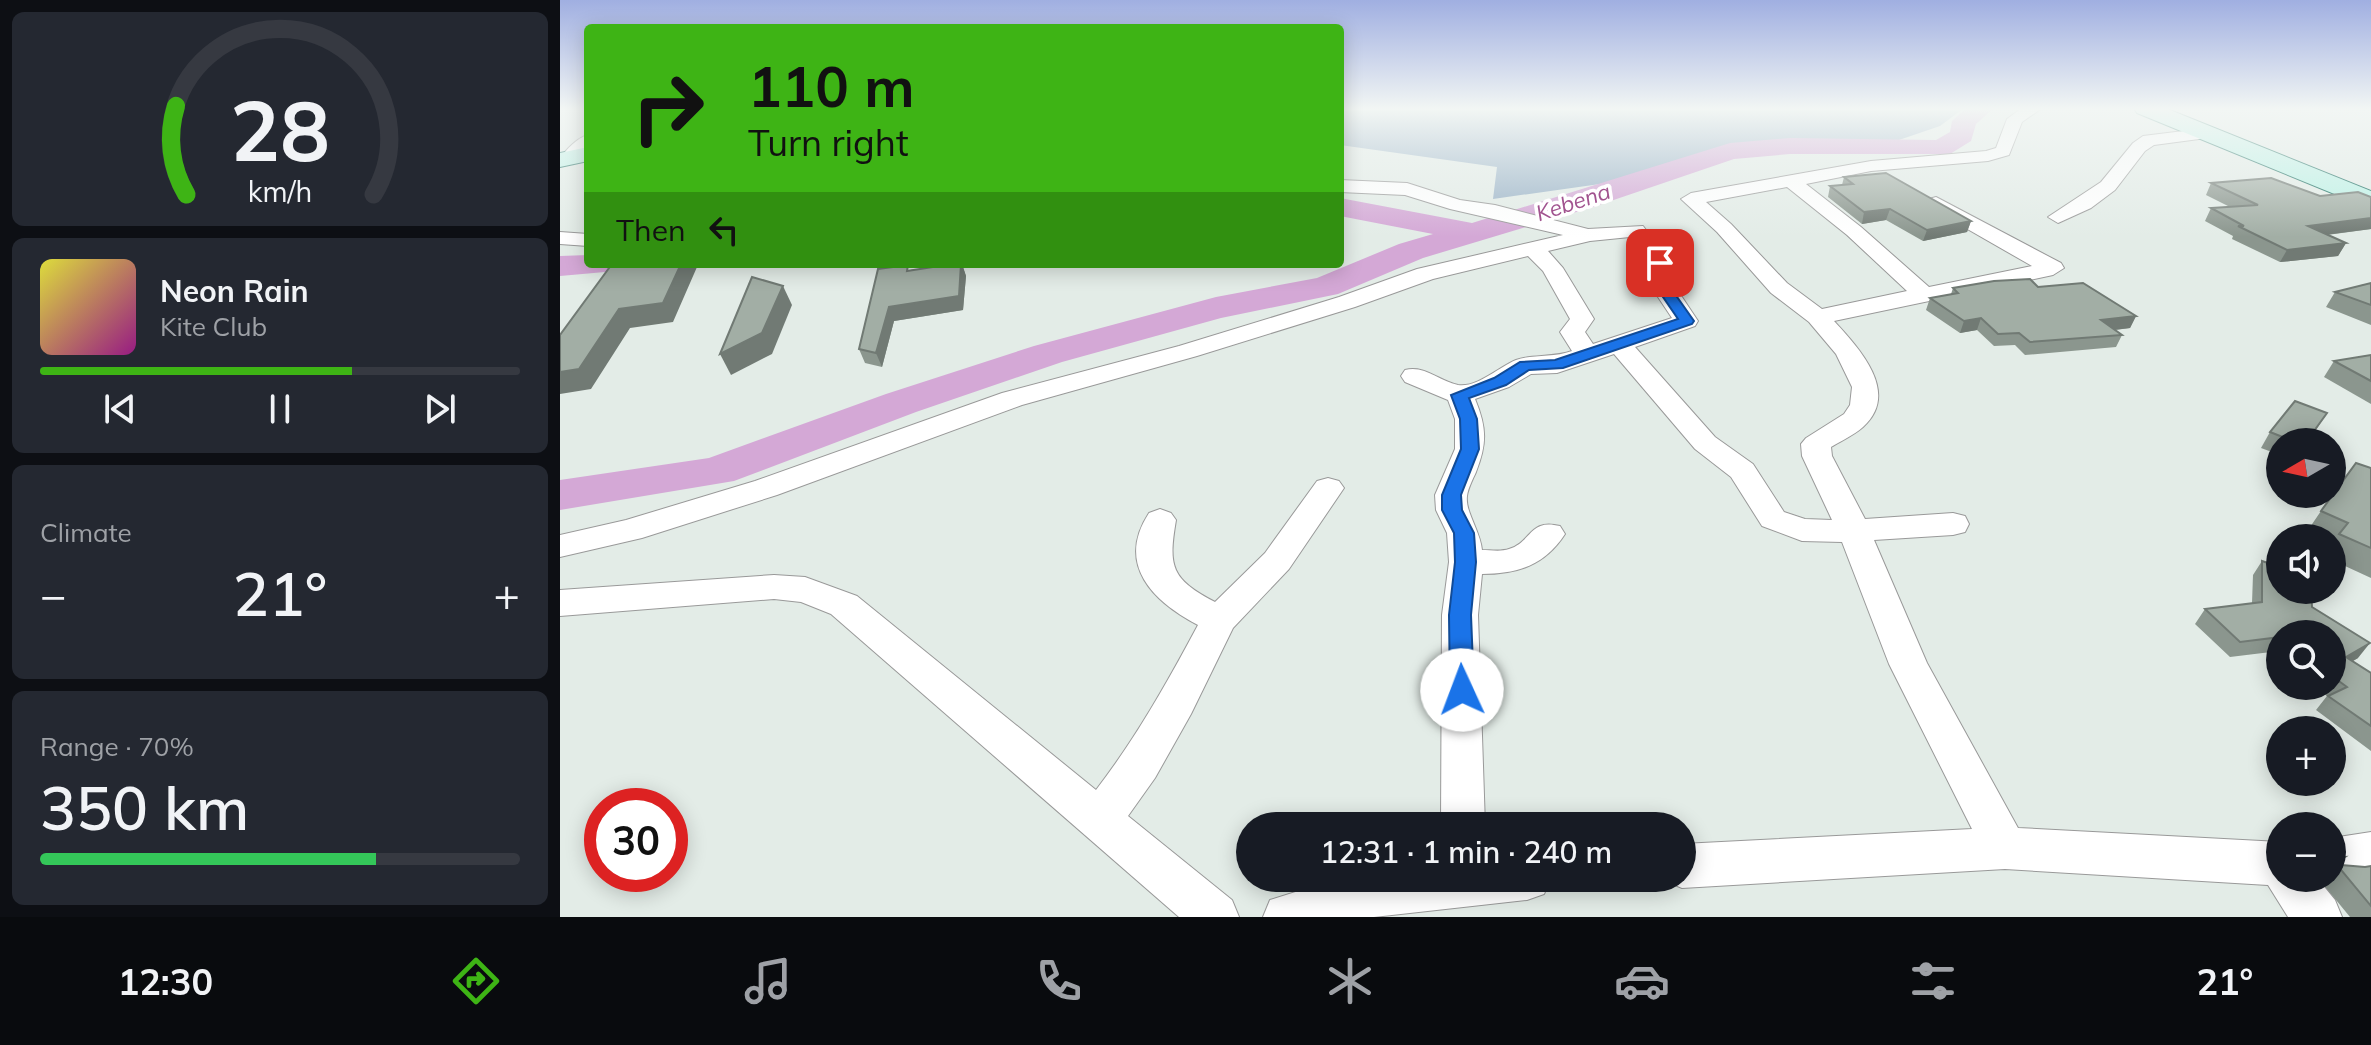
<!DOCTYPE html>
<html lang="en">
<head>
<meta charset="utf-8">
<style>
  :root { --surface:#171b24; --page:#242831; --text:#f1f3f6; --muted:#9ea1a6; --line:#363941; --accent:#3eb415 }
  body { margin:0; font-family:Mulish,sans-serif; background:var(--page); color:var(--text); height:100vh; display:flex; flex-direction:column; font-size:30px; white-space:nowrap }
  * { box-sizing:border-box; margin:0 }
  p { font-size:26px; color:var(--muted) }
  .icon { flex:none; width:44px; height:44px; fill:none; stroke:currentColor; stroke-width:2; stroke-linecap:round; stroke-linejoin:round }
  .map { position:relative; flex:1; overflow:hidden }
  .drawer { display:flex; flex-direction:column; gap:12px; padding:12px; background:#0d0f14; width:560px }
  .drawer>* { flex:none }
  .top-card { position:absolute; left:24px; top:24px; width:760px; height:244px; border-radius:8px; box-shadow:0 4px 20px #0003; background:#3eb415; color:#111; overflow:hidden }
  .needle { width:52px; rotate:261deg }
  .tools { position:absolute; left:1706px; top:428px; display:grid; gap:16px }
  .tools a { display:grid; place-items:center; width:80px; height:80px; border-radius:50%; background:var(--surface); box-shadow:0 4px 20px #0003; font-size:40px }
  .speed { position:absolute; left:24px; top:788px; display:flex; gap:16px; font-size:40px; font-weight:700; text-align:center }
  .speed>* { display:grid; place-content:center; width:104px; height:104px; border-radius:50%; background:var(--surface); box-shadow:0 4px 20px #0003; line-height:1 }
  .speed .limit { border:12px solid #d22; background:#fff; color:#111 }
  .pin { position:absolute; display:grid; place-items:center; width:68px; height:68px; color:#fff; margin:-34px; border-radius:16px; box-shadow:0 4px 12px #0006 }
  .me { position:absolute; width:88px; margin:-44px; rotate:358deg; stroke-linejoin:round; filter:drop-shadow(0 0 6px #0008) }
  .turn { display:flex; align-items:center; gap:28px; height:168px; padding:0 32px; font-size:36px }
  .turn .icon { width:104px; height:104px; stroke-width:2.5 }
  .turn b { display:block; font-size:56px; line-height:68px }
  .then { display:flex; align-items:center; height:76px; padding:0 32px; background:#0003; gap:16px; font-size:30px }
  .big { font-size:60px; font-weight:600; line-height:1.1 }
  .drawer .tile { flex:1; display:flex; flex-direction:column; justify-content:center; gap:12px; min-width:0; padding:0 28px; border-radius:12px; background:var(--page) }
  .drawer .dial { align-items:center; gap:0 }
  .dial svg { height:208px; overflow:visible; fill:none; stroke:var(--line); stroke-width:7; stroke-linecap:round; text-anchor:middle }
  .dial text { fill:var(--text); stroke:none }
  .song { display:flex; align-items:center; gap:24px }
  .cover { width:96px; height:96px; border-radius:12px; background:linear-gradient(135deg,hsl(60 70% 55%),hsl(310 70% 35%)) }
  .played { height:8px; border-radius:4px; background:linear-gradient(90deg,var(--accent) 65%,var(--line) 65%) }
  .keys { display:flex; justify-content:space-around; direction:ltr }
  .heat { display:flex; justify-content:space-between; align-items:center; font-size:44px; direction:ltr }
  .charge { height:12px; border-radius:6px; background:linear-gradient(90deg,#34c759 70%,var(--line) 0) }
  .trip { position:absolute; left:676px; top:812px; width:460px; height:80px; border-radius:40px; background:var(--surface); box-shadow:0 4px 20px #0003; font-weight:600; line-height:80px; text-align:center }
  .tabs { display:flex; height:128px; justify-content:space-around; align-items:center; background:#090b0e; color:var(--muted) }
  .tabs .icon { width:56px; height:56px }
  .tabs .selected { color:var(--accent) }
  .tabs b { font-size:36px; color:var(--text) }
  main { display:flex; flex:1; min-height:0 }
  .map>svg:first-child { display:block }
  .forest { fill:#9cb4c8 }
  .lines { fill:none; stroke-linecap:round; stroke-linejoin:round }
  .river { fill:#d4a8d6; fill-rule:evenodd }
  .street-casing { stroke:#999; stroke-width:2 }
  .secondary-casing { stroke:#106659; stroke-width:2 }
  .street { fill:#fff; fill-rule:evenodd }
  .secondary { fill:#bcf2e6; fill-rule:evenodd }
  .wall { fill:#8b968e }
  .shaded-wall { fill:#717a74 }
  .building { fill:#a2aea5; stroke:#717a74; stroke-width:2 }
  .route { fill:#1a73e8; stroke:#114b97; stroke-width:2 }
  .labels { text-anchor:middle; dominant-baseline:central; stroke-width:7; stroke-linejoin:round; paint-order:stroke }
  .far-water-label { font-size:22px; font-style:italic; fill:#a1538f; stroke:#fff }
</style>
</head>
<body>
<main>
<section class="drawer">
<div class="tile dial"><svg viewBox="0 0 100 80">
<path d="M14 69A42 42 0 1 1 86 69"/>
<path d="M14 69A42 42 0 0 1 10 35" stroke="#3eb415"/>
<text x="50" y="56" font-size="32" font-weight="700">28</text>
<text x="50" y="72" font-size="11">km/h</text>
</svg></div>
<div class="tile">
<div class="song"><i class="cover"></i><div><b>Neon Rain</b><p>Kite Club</p></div></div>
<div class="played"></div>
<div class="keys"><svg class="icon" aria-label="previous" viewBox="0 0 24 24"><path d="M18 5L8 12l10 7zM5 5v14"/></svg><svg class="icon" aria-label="pause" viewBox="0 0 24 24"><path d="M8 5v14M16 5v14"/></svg><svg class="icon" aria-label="next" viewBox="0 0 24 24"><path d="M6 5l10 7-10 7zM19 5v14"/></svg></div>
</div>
<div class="tile"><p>Climate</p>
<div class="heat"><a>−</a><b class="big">21°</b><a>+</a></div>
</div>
<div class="tile"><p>Range · 70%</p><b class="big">350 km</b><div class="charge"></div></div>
</section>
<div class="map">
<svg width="1811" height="917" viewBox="0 0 1811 917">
  <rect width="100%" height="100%" fill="#e3ece7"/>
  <polygon class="forest" points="780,108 1404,108 1380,126 1336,141 1177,144 1047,183 933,199 937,167 780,145"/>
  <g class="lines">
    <g class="river">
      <polygon points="1406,108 1434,108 1416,124 1411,141 1390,154 1230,154 1174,159 1036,206 863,258 778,294 661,318 502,362 356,412 174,481 0,510 0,480 149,458 326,394 474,346 656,297 757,278 839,244 873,234 780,216 780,198 912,223 1170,143 1230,138 1376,140 1390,132 1392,121"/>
      <polygon points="28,255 28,264 61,264 56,271 0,276 0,256"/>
    </g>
    <g class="street-casing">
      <g id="street">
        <path d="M1462 108H1482L1462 122 1449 155 1428 161 1311 171 1246 184 1301 227 1369 287 1472 266 1369 207 1366 203 1369 199 1376 197 1501 263 1504 268 1493 275 1274 321C1299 348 1341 393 1303 427 1294 435 1281 441 1271 447L1272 456 1305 519 1393 513 1405 516 1409 524 1405 532 1393 535 1314 540 1367 663 1458 828 1720 842V878H1757L1775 900 1782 917H1728L1708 885 1445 869 1122 888 1106 881 1104 878H1122V844L1412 829 1329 664 1282 542 1242 541 1202 526 1171 477 1135 449 1054 354 997 373 971 374 949 387 915 399C927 428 927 444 916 472 913 479 908 488 907 496 905 512 920 530 922 550 930 550 941 552 949 549 972 542 969 518 1000 526L1005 534C985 565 958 574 922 574L918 615 925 826H881L882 615 889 562 887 533 876 510 875 495 895 449V419L888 400 845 382 841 376 845 370C865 365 879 381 898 385 917 388 939 367 956 360 972 354 993 358 1012 351L1000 332 1010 319 983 271 968 256 873 279 795 307 637 356 462 405 217 495 82 538 0 557V535L66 520 195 481 442 393 619 346 779 297 857 269 1003 235 890 209 845 195 780 192V180L847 183 900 200 935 205 1028 229 1083 226 1111 263 1120 294 1138 321 1135 326 1075 347 1155 437 1193 464 1224 512 1245 519 1272 520 1242 456 1241 444 1246 438 1284 414 1290 405 1292 387 1276 354 1249 322 1211 293 1157 232 1121 199 1131 193 1311 161 1426 151 1436 148 1447 119ZM1227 187 1287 235 1347 291 1262 309 1227 283 1171 224 1146 202ZM1070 237 1089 263 1096 294 1112 318 1033 344 1025 332 1034 319 1003 268 988 251 1030 241Z"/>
        <polygon points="1648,128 1656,133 1654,137 1594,145 1585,151 1555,190 1531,208 1498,223 1488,217 1541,182 1573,143 1583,136"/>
        <path d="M28 135V149L15 162H3L0 158C7 149 17 138 28 135Z"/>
        <polygon points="0,232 28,234 28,246 0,244"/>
        <path d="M768 478 779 481 784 488 729 569 673 628 631 714 595 778 568 816 672 900 679 917H619L271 614 241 602 214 599 0 616V590L214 575 245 577 297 596 536 790C576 738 607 683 638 625 594 602 555 565 589 513L600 509 611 513 616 520C608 567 611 579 655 602L705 553 757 481Z"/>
        <path d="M1811 832V875C1798 880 1779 883 1766 878H1772V838Z"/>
        <polygon points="780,878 991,878 984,894 967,900 814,917 703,917 710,900"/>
      </g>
    </g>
    <g class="secondary-casing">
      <g id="secondary">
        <polygon points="1574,108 1605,108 1811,191 1811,209 1577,113"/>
        <polygon points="28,147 28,161 0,167 0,153"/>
      </g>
    </g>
    <use href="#street" class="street"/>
    <use href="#secondary" class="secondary"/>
  </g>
  <g class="wall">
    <polygon points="1284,177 1411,221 1407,232 1363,241 1326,220 1302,224 1268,197 1270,186 1282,185"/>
    <polygon points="1651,183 1811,229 1767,235 1786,243 1778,256 1720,262 1672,239 1673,236 1645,221 1651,208 1670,207 1646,195"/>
    <polygon points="402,264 406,276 403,310 334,321 322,367 305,363 299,349 350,270"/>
    <polygon points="1811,283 1811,325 1766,307 1775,292"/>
    <polygon points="1478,287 1576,316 1570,328 1555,330 1562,335 1556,347 1465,355 1455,345 1434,346 1417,330 1400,333 1366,310 1370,298 1391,294 1393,288"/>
    <polygon points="1811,355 1811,404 1764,377 1774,361"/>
    <polygon points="1767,413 1748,442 1720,442 1720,455 1701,448 1710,432"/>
    <polygon points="1811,468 1811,578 1772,560 1772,538 1757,538 1746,533 1761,511"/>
    <polygon points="1702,561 1752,607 1798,658 1793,661 1811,673 1811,751 1756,710 1767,696 1755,686 1772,686 1772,634 1720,634 1720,659 1711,652 1670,657 1635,624 1645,609 1692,603 1693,575"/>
    <polygon points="1785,857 1780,862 1781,865 1805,867 1811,866 1811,917 1790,917 1758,878 1772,878 1772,858"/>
  </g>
  <g class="shaded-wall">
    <polygon points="1330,209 1326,220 1302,224 1304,212"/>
    <polygon points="1811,218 1811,229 1741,238 1748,226"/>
    <polygon points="1411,221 1407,232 1363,241 1367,230"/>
    <polygon points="1786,243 1778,256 1720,262 1727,250"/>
    <polygon points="121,264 135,264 137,267 113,322 70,328 31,389 0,394 0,372 59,309"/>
    <polygon points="402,264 406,276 403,310 334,321 322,367 316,353 329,307"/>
    <polygon points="223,286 232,305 212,354 171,375 160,354"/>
    <polygon points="1576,316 1570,328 1536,332 1541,320"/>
    <polygon points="1421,318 1417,330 1400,333 1404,321"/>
    <polygon points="1810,643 1798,658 1775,671 1786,657"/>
  </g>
  <g class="building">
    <polygon points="1326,173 1411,221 1367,230 1330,209 1304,212 1270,186 1293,184 1284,177"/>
    <polygon points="1711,178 1760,196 1798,192 1811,197 1811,218 1748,226 1786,243 1727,250 1678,226 1684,226 1651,208 1698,205 1651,183"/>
    <polygon points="52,264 121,264 103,303 59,309 19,369 0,372 0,335"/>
    <polygon points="392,264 401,264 399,296 329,307 316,353 299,349 318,269 348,265 347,271"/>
    <polygon points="192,277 223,286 202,333 160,354"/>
    <polygon points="1470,279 1478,287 1523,283 1576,316 1541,320 1562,335 1470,342 1459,333 1438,334 1421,318 1404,321 1370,298 1398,293 1393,288 1434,281"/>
    <polygon points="1811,283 1811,305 1775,292"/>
    <polygon points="1811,355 1811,381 1774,361"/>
    <polygon points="1735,401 1767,413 1746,442 1735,442 1710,432"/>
    <polygon points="1796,463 1811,468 1811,548 1779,534 1788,523 1761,511"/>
    <polygon points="1702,561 1720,567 1720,590 1751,590 1752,607 1810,643 1786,657 1811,673 1811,726 1768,696 1787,687 1772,676 1772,634 1720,634 1720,637 1680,642 1645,609 1702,602"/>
    <polygon points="1785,857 1779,861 1781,865 1805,867 1811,866 1811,906 1772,859 1772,858"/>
  </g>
  <linearGradient id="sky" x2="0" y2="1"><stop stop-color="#a0afe1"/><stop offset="0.46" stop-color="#f2f6f4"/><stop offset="1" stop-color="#f2f6f4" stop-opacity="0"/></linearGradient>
  <rect width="1811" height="237" fill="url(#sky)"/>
  <polygon class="route" points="1095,260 1106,263 1115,294 1134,321 1132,324 1003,368 969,370 946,385 909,398 917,419 919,449 901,495 902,510 914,533 916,562 911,615 914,690 910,697 902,700 893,697 890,690 889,615 895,562 894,533 882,510 882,495 901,449 900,419 891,395 934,378 960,362 995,360 1118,319 1101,294 1093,263"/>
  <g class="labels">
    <g class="far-water-label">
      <text transform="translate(1013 202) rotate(-18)">Kebena</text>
    </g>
  </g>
</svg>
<div class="tools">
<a><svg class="needle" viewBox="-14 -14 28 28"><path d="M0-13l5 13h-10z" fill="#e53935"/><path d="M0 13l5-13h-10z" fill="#9ea1a6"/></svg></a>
<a><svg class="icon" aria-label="sound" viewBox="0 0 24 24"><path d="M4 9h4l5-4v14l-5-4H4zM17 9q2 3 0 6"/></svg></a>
<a><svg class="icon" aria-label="search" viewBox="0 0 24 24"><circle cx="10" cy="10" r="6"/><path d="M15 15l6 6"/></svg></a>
<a>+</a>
<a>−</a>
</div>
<div class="speed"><div class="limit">30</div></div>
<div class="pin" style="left:1100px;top:263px;background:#d93025"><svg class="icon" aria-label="arrive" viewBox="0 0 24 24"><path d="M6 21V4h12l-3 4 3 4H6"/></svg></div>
<svg class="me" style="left:902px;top:690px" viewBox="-20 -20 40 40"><circle r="19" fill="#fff"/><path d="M0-13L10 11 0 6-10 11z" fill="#1a73e8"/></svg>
<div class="trip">12:31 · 1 min · 240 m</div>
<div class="top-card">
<div class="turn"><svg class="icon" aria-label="right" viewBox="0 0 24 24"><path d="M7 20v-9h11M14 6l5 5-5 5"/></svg><div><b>110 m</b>Turn right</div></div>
<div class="then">Then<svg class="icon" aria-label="left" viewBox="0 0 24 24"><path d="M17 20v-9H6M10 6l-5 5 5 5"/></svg></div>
</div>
</div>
</main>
<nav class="tabs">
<b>12:30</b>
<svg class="icon selected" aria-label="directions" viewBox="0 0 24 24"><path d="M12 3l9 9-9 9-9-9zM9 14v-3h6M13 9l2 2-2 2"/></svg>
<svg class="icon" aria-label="music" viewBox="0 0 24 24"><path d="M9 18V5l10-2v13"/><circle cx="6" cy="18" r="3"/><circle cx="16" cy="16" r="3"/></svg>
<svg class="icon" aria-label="phone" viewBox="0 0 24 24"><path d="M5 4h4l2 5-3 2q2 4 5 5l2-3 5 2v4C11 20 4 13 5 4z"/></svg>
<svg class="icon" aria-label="climate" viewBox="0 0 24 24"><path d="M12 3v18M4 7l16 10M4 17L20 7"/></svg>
<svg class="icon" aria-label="car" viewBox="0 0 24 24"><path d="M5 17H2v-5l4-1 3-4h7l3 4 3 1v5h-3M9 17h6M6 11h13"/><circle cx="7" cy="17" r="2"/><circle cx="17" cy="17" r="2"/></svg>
<svg class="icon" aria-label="filters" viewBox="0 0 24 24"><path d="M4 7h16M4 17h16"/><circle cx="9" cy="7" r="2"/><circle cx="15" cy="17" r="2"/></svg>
<b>21°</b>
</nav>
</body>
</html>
